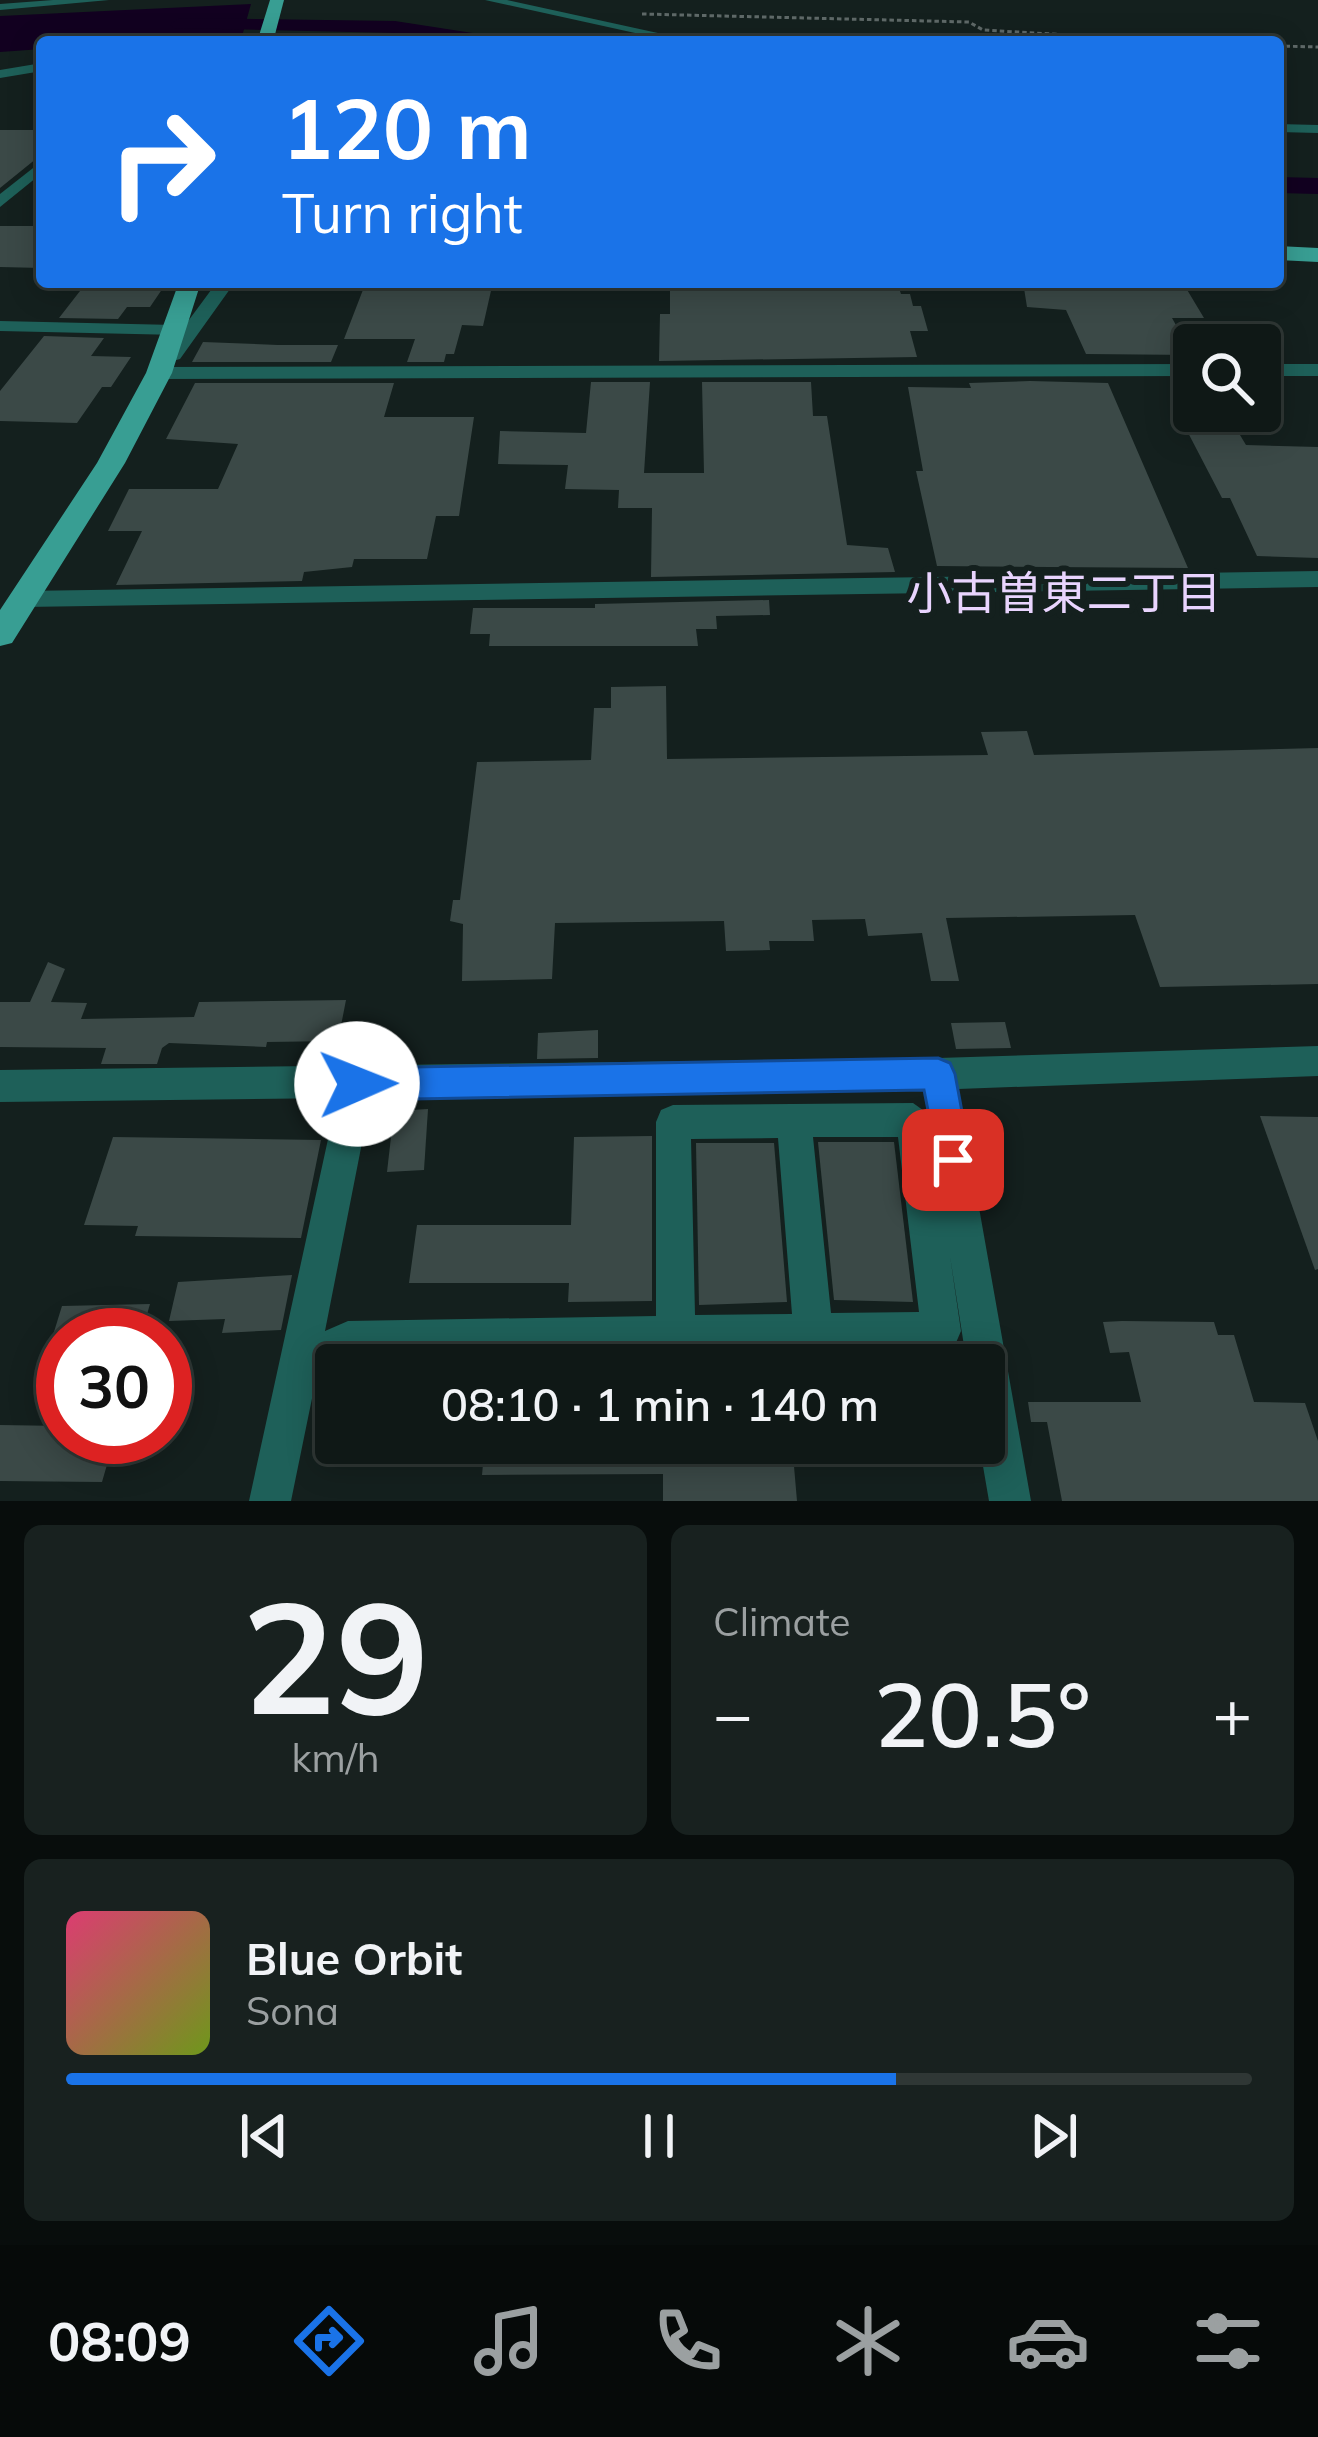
<!DOCTYPE html>
<html lang="en">
<head>
<meta charset="utf-8">
<style>
  :root { --surface:#0f1816; --page:#18211f; --text:#f1f3f6; --muted:#9ba0a1; --line:#2f3735; --accent:#1a73e8 }
  body { margin:0; font-family:Mulish,"Noto Sans JP",sans-serif; background:var(--page); color:var(--text); height:100vh; display:flex; flex-direction:column; font-size:45px; white-space:nowrap }
  * { box-sizing:border-box; margin:0 }
  p { font-size:39px; color:var(--muted) }
  .icon { flex:none; width:66px; height:66px; fill:none; stroke:currentColor; stroke-width:2; stroke-linecap:round; stroke-linejoin:round }
  .map { position:relative; height:1501px; overflow:hidden }
  .sheet { display:flex; flex-direction:column; gap:24px; padding:24px; background:#080d0c; flex:1 }
  .sheet>* { flex:none }
  .top-card { position:absolute; left:36px; top:36px; width:1248px; height:252px; border-radius:12px; box-shadow:0 6px 30px #0003,0 0 0 3px var(--line); background:#1a73e8; color:#fff; overflow:hidden }
  .buttons { position:absolute; left:1173px; top:324px; display:grid; gap:24px }
  .buttons a { display:grid; place-items:center; width:108px; height:108px; border-radius:12px; background:var(--surface); box-shadow:0 6px 30px #0003,0 0 0 3px var(--line); font-size:60px }
  .speed { position:absolute; left:36px; top:1308px; display:flex; gap:24px; font-size:60px; font-weight:700; text-align:center }
  .speed>* { display:grid; place-content:center; width:156px; height:156px; border-radius:50%; background:var(--surface); box-shadow:0 6px 30px #0003,0 0 0 3px var(--line); line-height:1 }
  .speed .limit { border:18px solid #d22; background:#fff; color:#111 }
  .pin { position:absolute; display:grid; place-items:center; width:102px; height:102px; color:#fff; margin:-51px; border-radius:24px; box-shadow:0 6px 18px #0006 }
  .me { position:absolute; width:132px; margin:-66px; rotate:89deg; stroke-linejoin:round; filter:drop-shadow(0 0 9px #0008) }
  .turn { display:flex; align-items:center; gap:42px; height:252px; padding:0 48px; font-size:54px }
  .turn .icon { width:156px; height:156px; stroke-width:2.5 }
  .turn b { display:block; font-size:84px; line-height:102px }
  .big { font-size:90px; font-weight:600; line-height:1.1 }
  .sheet .tile { flex:1; display:flex; flex-direction:column; justify-content:center; gap:18px; min-width:0; padding:0 42px; border-radius:18px; background:var(--page) }
  .sheet .dial { align-items:center; gap:0 }
  .dial b { font-size:156px; line-height:1 }
  .song { display:flex; align-items:center; gap:36px }
  .cover { width:144px; height:144px; border-radius:18px; background:linear-gradient(135deg,hsl(340 70% 55%),hsl(80 70% 35%)) }
  .played { height:12px; border-radius:6px; background:linear-gradient(90deg,var(--accent) 70%,var(--line) 70%) }
  .keys { display:flex; justify-content:space-around; direction:ltr }
  .heat { display:flex; justify-content:space-between; align-items:center; font-size:66px; direction:ltr }
  .sheet .tiles { flex:1; display:grid; gap:24px; grid-template-columns:1fr 1fr }
  .tile:last-child { grid-column:span 2 }
  .trip { position:absolute; left:315px; top:1344px; width:690px; height:120px; border-radius:12px; background:var(--surface); box-shadow:0 6px 30px #0003,0 0 0 3px var(--line); font-weight:600; line-height:120px; text-align:center }
  .tab-bar { display:flex; height:192px; justify-content:space-around; align-items:center; background:#060a09; color:var(--muted) }
  .tab-bar .icon { width:84px; height:84px }
  .tab-bar .active { color:var(--accent) }
  .tab-bar b { font-size:54px; color:var(--text) }
  .map>svg:first-child { display:block }
  .water { fill:#120020 }
  .lines { fill:none; stroke-linecap:round; stroke-linejoin:round }
  .river { fill:#120020; fill-rule:evenodd }
  .building { fill:#3b4947 }
  .path { stroke:#5f6968; stroke-width:3; stroke-dasharray:4.5 3; stroke-linecap:butt }
  .minor { fill:#1e6059; fill-rule:evenodd }
  .major { fill:#389e93; fill-rule:evenodd }
  .route { fill:#1a73e8; stroke:#114b97; stroke-width:3 }
  .labels { text-anchor:middle; dominant-baseline:central; stroke-width:12; stroke-linejoin:round; paint-order:stroke }
  .neighbourhood-label { font-size:45px; fill:#e9d4fe; stroke:#14201e }
</style>
</head>
<body>
<div class="map">
<svg width="1318" height="1501" viewBox="0 0 1318 1501">
  <rect width="100%" height="100%" fill="#14201e"/>
  <polygon class="water" points="251,4 241,40 42,42 42,49 0,52 0,16"/>
  <g class="lines">
    <g class="river">
      <polygon points="180,18 395,21 492,36 503,42 451,42 395,33 173,28 170,24"/>
      <polygon points="1278,177 1318,178 1318,194 1278,193"/>
    </g>
  </g>
  <g class="building">
    <polygon points="0,130 42,130 42,154 0,188"/>
    <polygon points="0,226 42,226 42,268 0,267"/>
    <polygon points="87,282 167,282 150,307 127,307 118,319 59,318"/>
    <polygon points="366,282 493,282 483,326 462,325 454,354 446,354 444,362 407,362 415,339 344,339"/>
    <polygon points="670,282 897,282 901,294 910,294 913,306 921,306 928,331 910,331 917,357 659,361 660,314 670,314"/>
    <polygon points="1023,282 1183,283 1204,318 1172,318 1193,355 1086,354 1066,310 1027,307"/>
    <polygon points="44,336 104,338 91,356 131,357 111,387 102,387 77,423 0,421 0,391"/>
    <polygon points="203,342 278,345 338,345 331,362 192,362"/>
    <polygon points="1030,381 1108,383 1188,568 937,566 916,471 923,471 908,387 971,388 969,383"/>
    <polygon points="591,382 650,382 644,473 704,473 702,382 811,382 813,416 827,416 847,545 888,548 895,572 651,577 652,508 618,508 619,490 565,489 568,465 498,464 500,431 586,433"/>
    <polygon points="195,383 394,383 384,417 474,417 459,516 436,516 427,559 354,559 352,567 304,572 302,581 116,585 142,531 108,531 129,489 218,489 238,444 166,439"/>
    <polygon points="1184,425 1234,425 1246,445 1318,447 1318,558 1257,556 1230,498 1222,498"/>
    <polygon points="769,600 770,615 716,616 717,629 696,629 698,646 489,646 490,634 470,634 473,608 595,608 595,604"/>
    <polygon points="666,686 667,759 988,755 981,732 1027,731 1034,755 1318,748 1318,984 1160,987 1135,915 946,918 959,981 931,981 922,933 868,936 865,919 812,920 814,941 769,941 770,950 726,951 724,921 555,923 552,979 462,981 463,924 450,921 453,900 460,900 477,762 591,760 594,708 611,708 611,687"/>
    <polygon points="48,962 65,969 51,1002 87,1003 81,1019 194,1017 199,1002 346,1000 338,1041 267,1042 266,1047 169,1043 162,1048 157,1064 101,1064 106,1048 0,1047 0,1002 30,1002"/>
    <polygon points="1005,1022 1011,1048 956,1049 951,1023"/>
    <polygon points="598,1030 598,1058 537,1059 538,1033"/>
    <polygon points="428,1109 424,1170 387,1172 394,1111"/>
    <polygon points="1260,1116 1318,1117 1318,1269 1315,1270"/>
    <polygon points="652,1136 652,1301 568,1302 569,1283 409,1283 417,1225 571,1225 574,1137"/>
    <polygon points="113,1137 321,1140 301,1238 135,1236 138,1226 84,1225"/>
    <polygon points="818,1142 894,1142 913,1302 834,1300"/>
    <polygon points="696,1143 774,1143 787,1302 699,1305"/>
    <polygon points="292,1275 281,1330 222,1333 225,1319 169,1321 178,1282"/>
    <polygon points="150,1304 141,1335 53,1335 62,1306"/>
    <polygon points="1122,1321 1214,1322 1218,1335 1234,1335 1254,1402 1305,1403 1318,1441 1318,1501 1062,1501 1047,1422 1031,1422 1028,1402 1141,1402 1129,1352 1110,1353 1103,1322"/>
    <polygon points="0,1425 63,1426 63,1437 115,1437 102,1482 0,1481"/>
    <polygon points="485,1443 792,1443 797,1501 663,1501 663,1474 482,1475"/>
  </g>
  <g class="lines">
    <g class="path">
      <polyline points="642,14 969,22 983,30 1191,42"/>
      <polyline points="1278,46 1318,47"/>
    </g>
    <g class="minor">
      <polygon points="53,0 109,0 0,10 0,4"/>
      <polygon points="485,0 507,0 699,42 676,42"/>
      <polygon points="42,63 42,71 0,78 0,70"/>
      <polygon points="1278,124 1318,125 1318,133 1278,132"/>
      <polygon points="42,161 42,173 0,207 0,194"/>
      <polygon points="217,282 235,282 180,359 173,361 164,355 179,335 0,331 0,321 175,325 183,328"/>
      <polygon points="1194,364 1194,376 159,379 149,373 159,367"/>
      <rect x="1260" y="364" width="58" height="12"/>
      <polygon points="1318,571 1318,587 24,607 12,599 24,591"/>
      <path d="M1318 1046V1076L958 1089 1031 1501H989L979 1443H984V1365H967L950 1256 961 1331 955 1345 941 1351 348 1361 317 1374 291 1501H249L337 1098 0 1102V1070L938 1058ZM924 1090 927 1113 913 1103 673 1105 661 1110 656 1122V1316L348 1321 325 1331 371 1097ZM813 1137H898L919 1312 831 1313ZM778 1138 792 1314 695 1315 691 1139Z"/>
    </g>
    <g class="major">
      <polygon points="270,0 284,0 273,42 257,42"/>
      <polygon points="1278,246 1318,248 1318,262 1278,260"/>
      <polygon points="179,282 201,282 172,373 125,463 12,643 0,646 0,610 97,463 146,373"/>
    </g>
  </g>
  <polygon class="route" points="938,1058 950,1063 955,1074 971,1160 966,1172 953,1177 940,1172 924,1090 357,1100 345,1095 340,1084 345,1073 357,1068"/>
  <g class="labels">
    <g class="neighbourhood-label">
      <text x="1064" y="592">小古曽東二丁目</text>
    </g>
  </g>
</svg>
<div class="buttons">
<a><svg class="icon" aria-label="search" viewBox="0 0 24 24"><circle cx="10" cy="10" r="6"/><path d="M15 15l6 6"/></svg></a>
</div>
<div class="speed"><div class="limit">30</div></div>
<div class="pin" style="left:953px;top:1160px;background:#d93025"><svg class="icon" aria-label="arrive" viewBox="0 0 24 24"><path d="M6 21V4h12l-3 4 3 4H6"/></svg></div>
<svg class="me" style="left:357px;top:1084px" viewBox="-20 -20 40 40"><circle r="19" fill="#fff"/><path d="M0-13L10 11 0 6-10 11z" fill="#1a73e8"/></svg>
<div class="trip">08:10 · 1 min · 140 m</div>
<div class="top-card">
<div class="turn"><svg class="icon" aria-label="right" viewBox="0 0 24 24"><path d="M7 20v-9h11M14 6l5 5-5 5"/></svg><div><b>120 m</b>Turn right</div></div>
</div>
</div>
<section class="sheet">
<div class="tiles">
<div class="tile dial"><b>29</b><p>km/h</p></div>
<div class="tile"><p>Climate</p>
<div class="heat"><a>−</a><b class="big">20.5°</b><a>+</a></div>
</div>
<div class="tile">
<div class="song"><i class="cover"></i><div><b>Blue Orbit</b><p>Sona</p></div></div>
<div class="played"></div>
<div class="keys"><svg class="icon" aria-label="previous" viewBox="0 0 24 24"><path d="M18 5L8 12l10 7zM5 5v14"/></svg><svg class="icon" aria-label="pause" viewBox="0 0 24 24"><path d="M8 5v14M16 5v14"/></svg><svg class="icon" aria-label="next" viewBox="0 0 24 24"><path d="M6 5l10 7-10 7zM19 5v14"/></svg></div>
</div>
</div>
</section>
<nav class="tab-bar">
<b>08:09</b>
<svg class="icon active" aria-label="directions" viewBox="0 0 24 24"><path d="M12 3l9 9-9 9-9-9zM9 14v-3h6M13 9l2 2-2 2"/></svg>
<svg class="icon" aria-label="music" viewBox="0 0 24 24"><path d="M9 18V5l10-2v13"/><circle cx="6" cy="18" r="3"/><circle cx="16" cy="16" r="3"/></svg>
<svg class="icon" aria-label="phone" viewBox="0 0 24 24"><path d="M5 4h4l2 5-3 2q2 4 5 5l2-3 5 2v4C11 20 4 13 5 4z"/></svg>
<svg class="icon" aria-label="climate" viewBox="0 0 24 24"><path d="M12 3v18M4 7l16 10M4 17L20 7"/></svg>
<svg class="icon" aria-label="car" viewBox="0 0 24 24"><path d="M5 17H2v-5l4-1 3-4h7l3 4 3 1v5h-3M9 17h6M6 11h13"/><circle cx="7" cy="17" r="2"/><circle cx="17" cy="17" r="2"/></svg>
<svg class="icon" aria-label="filters" viewBox="0 0 24 24"><path d="M4 7h16M4 17h16"/><circle cx="9" cy="7" r="2"/><circle cx="15" cy="17" r="2"/></svg>
</nav>
</body>
</html>
